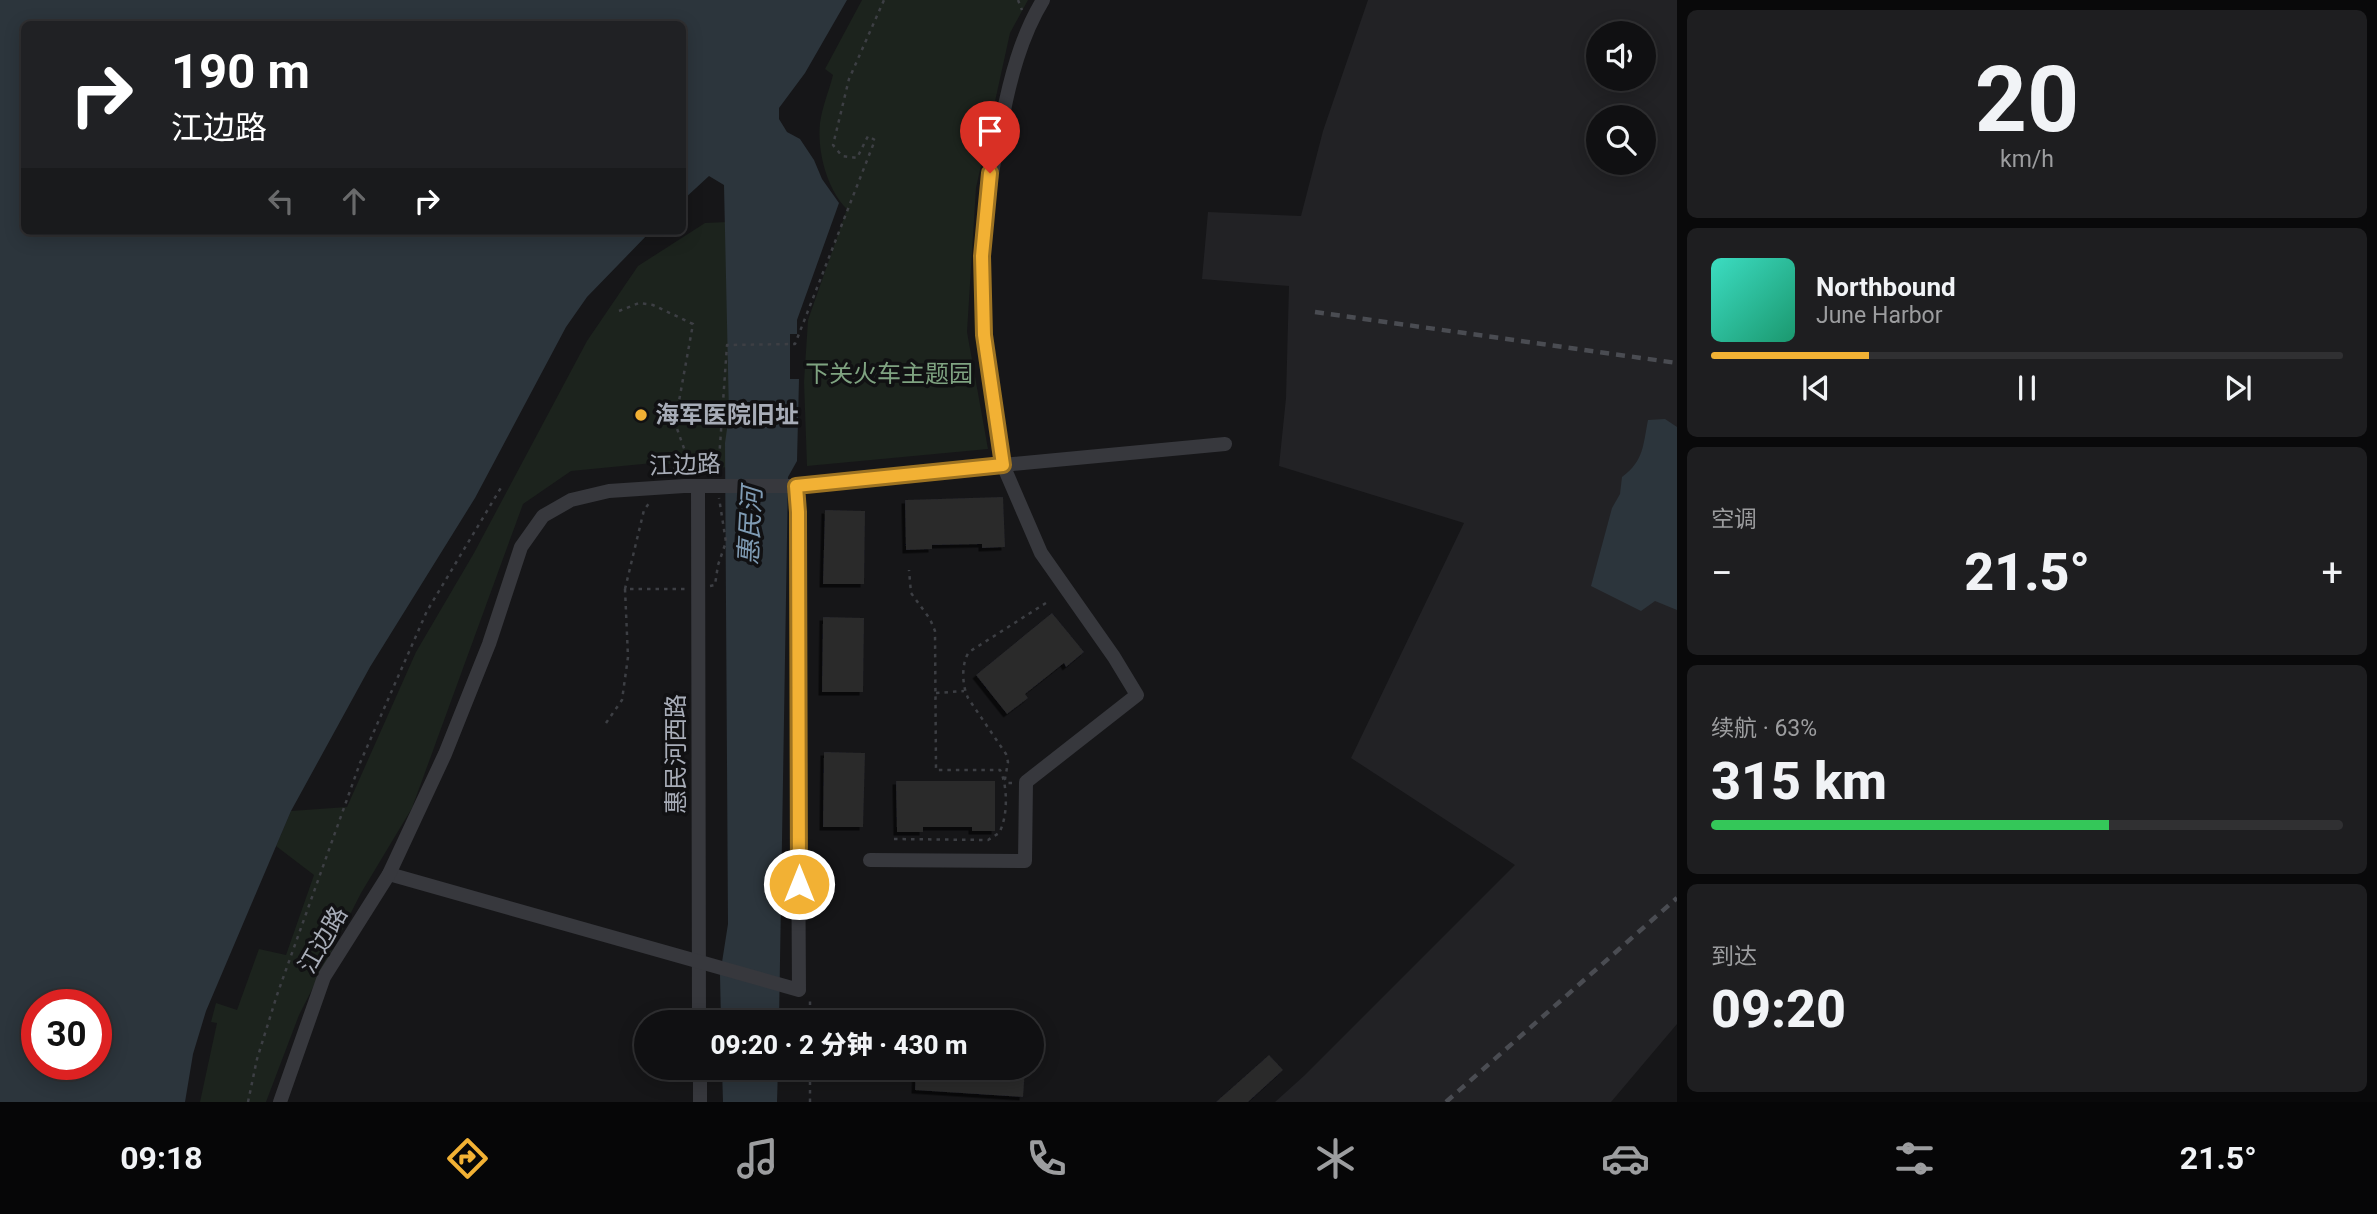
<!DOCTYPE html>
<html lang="zh">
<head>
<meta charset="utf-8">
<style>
  :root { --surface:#101012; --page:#1e1e20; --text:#f1f3f6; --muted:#9c9d9f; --line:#303032; --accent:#f2b134 }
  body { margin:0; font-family:Roboto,"Noto Sans SC",sans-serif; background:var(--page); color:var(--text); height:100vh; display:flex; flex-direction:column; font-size:26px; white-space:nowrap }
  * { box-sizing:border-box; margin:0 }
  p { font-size:23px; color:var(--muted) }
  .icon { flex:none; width:38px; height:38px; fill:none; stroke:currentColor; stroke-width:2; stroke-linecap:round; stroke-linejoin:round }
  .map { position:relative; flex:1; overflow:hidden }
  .details { display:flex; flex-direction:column; gap:10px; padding:10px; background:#09090a; width:700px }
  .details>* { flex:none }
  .guide { position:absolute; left:21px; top:21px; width:665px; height:214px; border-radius:10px; box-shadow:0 4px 18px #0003,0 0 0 2px var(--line); background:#202124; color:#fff; overflow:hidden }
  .fabs { position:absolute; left:1586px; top:21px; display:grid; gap:14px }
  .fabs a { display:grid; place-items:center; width:70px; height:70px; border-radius:50%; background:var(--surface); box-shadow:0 4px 18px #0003,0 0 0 2px var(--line); font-size:35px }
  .speed { position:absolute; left:21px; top:989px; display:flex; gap:14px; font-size:35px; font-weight:700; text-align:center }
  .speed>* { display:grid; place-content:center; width:91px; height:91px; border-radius:50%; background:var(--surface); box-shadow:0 4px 18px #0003,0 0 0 2px var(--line); line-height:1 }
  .speed .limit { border:10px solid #d22; background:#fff; color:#111 }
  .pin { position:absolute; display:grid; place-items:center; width:60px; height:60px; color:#fff; margin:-72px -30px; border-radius:50% 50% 50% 0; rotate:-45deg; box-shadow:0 0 7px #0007 }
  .pin .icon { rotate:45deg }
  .me { position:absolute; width:77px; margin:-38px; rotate:0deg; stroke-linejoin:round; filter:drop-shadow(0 0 5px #0008) }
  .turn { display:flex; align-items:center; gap:24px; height:147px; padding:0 35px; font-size:32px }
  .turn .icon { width:91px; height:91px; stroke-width:2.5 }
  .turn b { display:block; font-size:49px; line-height:60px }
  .lanes { display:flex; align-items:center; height:66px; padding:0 35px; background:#0003; justify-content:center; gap:35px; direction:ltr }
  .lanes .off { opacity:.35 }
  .big { font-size:52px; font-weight:800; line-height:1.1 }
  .details .tile { flex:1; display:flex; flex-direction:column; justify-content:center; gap:10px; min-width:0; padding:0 24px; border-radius:10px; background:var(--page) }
  .details .dial { align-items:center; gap:0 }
  .dial b { font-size:91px; line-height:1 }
  .song { display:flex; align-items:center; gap:21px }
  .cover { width:84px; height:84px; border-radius:10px; background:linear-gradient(135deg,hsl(170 70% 55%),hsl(160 70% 35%)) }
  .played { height:7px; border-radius:4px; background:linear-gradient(90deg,var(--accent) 25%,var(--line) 25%) }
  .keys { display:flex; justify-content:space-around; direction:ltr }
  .heat { display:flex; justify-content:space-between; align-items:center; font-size:38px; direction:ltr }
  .charge { height:10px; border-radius:5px; background:linear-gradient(90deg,#34c759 63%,var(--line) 0) }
  .trip { position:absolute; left:634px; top:1010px; width:410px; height:70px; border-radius:35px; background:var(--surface); box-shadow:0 4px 18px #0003,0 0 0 2px var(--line); font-weight:800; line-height:70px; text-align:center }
  .menu { display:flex; height:112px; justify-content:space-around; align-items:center; background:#060607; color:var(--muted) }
  .menu .icon { width:49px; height:49px }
  .menu .selected { color:var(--accent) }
  .menu b { font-size:32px; color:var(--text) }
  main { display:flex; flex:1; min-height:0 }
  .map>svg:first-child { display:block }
  .built { fill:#222225; fill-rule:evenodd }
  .green { fill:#1c231d }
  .water { fill:#2c353c; fill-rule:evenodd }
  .building { fill:#29292c; filter:url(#shadow) }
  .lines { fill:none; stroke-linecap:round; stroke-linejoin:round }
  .path { stroke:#3d3f44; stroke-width:2.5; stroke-dasharray:3.5 5; stroke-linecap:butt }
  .minor { stroke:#37383d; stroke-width:14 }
  .rail { stroke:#4a4c52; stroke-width:4.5; stroke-dasharray:9 7; stroke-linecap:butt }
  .route-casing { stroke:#9d7322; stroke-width:18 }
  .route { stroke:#f2b134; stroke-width:12 }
  .poi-dot { fill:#f2b134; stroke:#111113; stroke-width:2.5 }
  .labels { text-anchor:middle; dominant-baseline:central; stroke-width:7; stroke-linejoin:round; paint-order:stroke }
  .park-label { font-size:24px; fill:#7fa381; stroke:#111113 }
  .poi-label { font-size:24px; font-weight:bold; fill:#a8adb8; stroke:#111113; text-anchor:start }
  .street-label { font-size:24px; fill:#a8adb8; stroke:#111113 }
  .water-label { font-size:26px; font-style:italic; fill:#7f9bb3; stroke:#111113 }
</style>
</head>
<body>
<main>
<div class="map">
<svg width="1677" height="1102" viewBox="0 0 1677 1102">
  <defs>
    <filter id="shadow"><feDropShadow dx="-3.5" dy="3.5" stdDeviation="0" flood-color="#0009"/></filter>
  </defs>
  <rect width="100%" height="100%" fill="#161618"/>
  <path class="built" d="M1368 0H1677V1024L1611 1102H1275L1305 1075 1515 865 1351 758 1464 523 1279 466 1286 398 1289 286 1202 279 1208 212 1301 216 1323 131ZM1598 33H1643V79H1598ZM1598 117H1643V163H1598Z"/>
  <g class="green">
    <path d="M862 0H1028L1010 33 976 188 967 332 988 449 807 466 804 382 808 320 847 209C827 190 817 151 820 123 822 107 829 91 833 75L825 69Z"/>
    <polygon points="727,222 734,468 653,463 571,471 523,504 412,808 361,893 299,1015 266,1102 200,1102 217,1023 211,1022 216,1003 237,1010 259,949 286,955 314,875 276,846 291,811 347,807 416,652 474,553 587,341 638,266 705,223"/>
  </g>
  <g class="water">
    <path d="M0 0H847L805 73 779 108V119L787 132 800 139 814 160 822 179 839 203 797 320V334H790V379H799L797 461 788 477 779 1022H721L720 975 728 924 725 443 729 415 724 185 709 176 683 200 682 24H24V231H651L587 297 566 327 475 498 370 667 291 811 206 1011 193 1054 185 1102H0ZM37 1004H96V1064H37Z"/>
    <path d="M1665 419 1677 427V610L1655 601 1641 611 1591 586 1612 508 1620 494 1622 477C1644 461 1643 445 1648 420Z"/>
    <polygon points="722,1068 778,1068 777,1102 723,1102"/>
  </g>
  <g class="building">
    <polygon points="1003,497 1005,547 982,548 982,544 932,545 932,549 906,550 905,500"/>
    <polygon points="825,510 865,511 864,584 823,584"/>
    <polygon points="1052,613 1084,652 1066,667 1064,663 1025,694 1028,698 1007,714 976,675"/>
    <polygon points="823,617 864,618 863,692 822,692"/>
    <polygon points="824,752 865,753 863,827 823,827"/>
    <polygon points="896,781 995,781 995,831 972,831 972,827 923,827 923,832 897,832"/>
    <polygon points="1269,1055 1283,1070 1248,1102 1216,1102"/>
    <polygon points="916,1068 1025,1068 1023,1097 915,1090"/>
  </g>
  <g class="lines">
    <g class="path">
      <polyline points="1018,0 1022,10"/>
      <polyline points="619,311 639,303 653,305 693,324 675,423 686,454 670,474"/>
      <polyline points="718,474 727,345 795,344 875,140 868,136 857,158 842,156 833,145 849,79 884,0"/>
      <polyline points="710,586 715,585 718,565 726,542 719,498"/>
      <polyline points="625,589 644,510 650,502"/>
      <polyline points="936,693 964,691"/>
      <polyline points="606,723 622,700 628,657 625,589 686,589"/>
      <path d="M1012 783H1007L1005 779 1008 762 1006 754 968 698C962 685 961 664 969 652L1049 601"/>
      <path d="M894 839 988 840 999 833C1008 817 1008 786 1000 770H936L935 631 930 619 911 593 909 570"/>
      <polyline points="810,1022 810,999"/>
      <polyline points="248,1102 257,1059 277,995 360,763 427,611 502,486"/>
      <polyline points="810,1102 810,1068"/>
    </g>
    <g class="minor">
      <polyline points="698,486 699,1022"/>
      <polyline points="870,860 1025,861 1026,782 1137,695 1114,657 1041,553 1003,465 1225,444"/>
      <polyline points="389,874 799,990 796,486"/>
      <polyline points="700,1068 700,1102"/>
      <path d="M280 1102 324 977 389 874 445 754 489 644 521 547 543 516 571 500 609 491 684 486H796L1003 465C997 422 989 380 985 338 977 265 987 191 1002 120 1010 79 1021 36 1043 0"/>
    </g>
    <g class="rail">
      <polyline points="1315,312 1677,363"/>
      <polyline points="1446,1102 1677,898"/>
    </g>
  </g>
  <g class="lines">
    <g class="route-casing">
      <polyline id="route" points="799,884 798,512 796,486 1003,465 984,335 982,256 990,173"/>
    </g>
    <use href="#route" class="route"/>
  </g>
  <circle class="poi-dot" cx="641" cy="415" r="7"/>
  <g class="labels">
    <g class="park-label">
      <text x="889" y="374">下关火车主题园</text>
    </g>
    <g class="poi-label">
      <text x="655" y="415">海军医院旧址</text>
    </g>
    <g class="street-label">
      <text transform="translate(685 465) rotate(-2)">江边路</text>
      <text transform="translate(676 754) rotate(-90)">惠民河西路</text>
      <text transform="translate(323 940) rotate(-60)">江边路</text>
    </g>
    <g class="water-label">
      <text transform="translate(750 526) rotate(-87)">惠民河</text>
    </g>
  </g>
</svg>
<div class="fabs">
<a><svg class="icon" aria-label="sound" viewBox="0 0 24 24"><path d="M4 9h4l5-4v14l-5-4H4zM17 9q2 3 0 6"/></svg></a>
<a><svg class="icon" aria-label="search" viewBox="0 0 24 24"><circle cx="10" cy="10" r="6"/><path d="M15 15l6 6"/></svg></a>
</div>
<div class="speed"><div class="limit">30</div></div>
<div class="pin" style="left:990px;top:173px;background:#d93025"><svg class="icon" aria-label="arrive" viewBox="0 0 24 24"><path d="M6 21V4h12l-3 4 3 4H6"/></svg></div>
<svg class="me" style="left:799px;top:884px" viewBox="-20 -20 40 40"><circle r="17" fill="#f2b134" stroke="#fff" stroke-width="3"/><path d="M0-11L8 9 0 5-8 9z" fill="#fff"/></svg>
<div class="trip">09:20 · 2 分钟 · 430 m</div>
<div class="guide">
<div class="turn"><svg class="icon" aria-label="right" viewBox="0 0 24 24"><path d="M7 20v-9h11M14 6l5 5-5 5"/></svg><div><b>190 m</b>江边路</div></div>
<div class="lanes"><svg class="icon off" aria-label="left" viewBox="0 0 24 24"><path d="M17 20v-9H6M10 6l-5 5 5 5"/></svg><svg class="icon off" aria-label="ahead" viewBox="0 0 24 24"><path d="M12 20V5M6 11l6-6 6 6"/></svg><svg class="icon" aria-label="right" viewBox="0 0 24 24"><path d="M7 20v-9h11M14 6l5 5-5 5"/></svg></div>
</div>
</div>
<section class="details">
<div class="tile dial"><b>20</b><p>km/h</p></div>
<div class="tile">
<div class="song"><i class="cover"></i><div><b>Northbound</b><p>June Harbor</p></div></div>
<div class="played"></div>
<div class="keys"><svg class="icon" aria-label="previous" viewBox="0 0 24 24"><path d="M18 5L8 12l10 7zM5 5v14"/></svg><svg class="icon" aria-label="pause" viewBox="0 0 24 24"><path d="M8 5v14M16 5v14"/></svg><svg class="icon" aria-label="next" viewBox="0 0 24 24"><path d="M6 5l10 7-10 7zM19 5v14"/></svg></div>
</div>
<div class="tile"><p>空调</p>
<div class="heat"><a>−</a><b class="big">21.5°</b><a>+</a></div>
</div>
<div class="tile"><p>续航 · 63%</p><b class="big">315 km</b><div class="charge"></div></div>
<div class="tile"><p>到达</p><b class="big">09:20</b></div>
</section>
</main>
<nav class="menu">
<b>09:18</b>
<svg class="icon selected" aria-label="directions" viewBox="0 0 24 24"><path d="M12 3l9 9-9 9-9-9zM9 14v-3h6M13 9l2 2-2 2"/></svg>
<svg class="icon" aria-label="music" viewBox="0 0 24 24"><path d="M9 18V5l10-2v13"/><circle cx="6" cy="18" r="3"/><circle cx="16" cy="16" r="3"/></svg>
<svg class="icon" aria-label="phone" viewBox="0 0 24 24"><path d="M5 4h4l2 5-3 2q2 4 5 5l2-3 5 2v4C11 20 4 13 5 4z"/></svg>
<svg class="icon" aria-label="climate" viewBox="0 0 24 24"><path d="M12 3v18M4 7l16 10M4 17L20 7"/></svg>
<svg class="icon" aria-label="car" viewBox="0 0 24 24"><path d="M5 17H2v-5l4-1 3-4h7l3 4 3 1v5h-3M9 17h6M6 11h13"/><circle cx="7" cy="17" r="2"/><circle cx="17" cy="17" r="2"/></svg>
<svg class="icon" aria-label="filters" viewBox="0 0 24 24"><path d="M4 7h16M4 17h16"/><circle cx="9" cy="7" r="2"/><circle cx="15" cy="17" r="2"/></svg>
<b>21.5°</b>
</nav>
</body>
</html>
